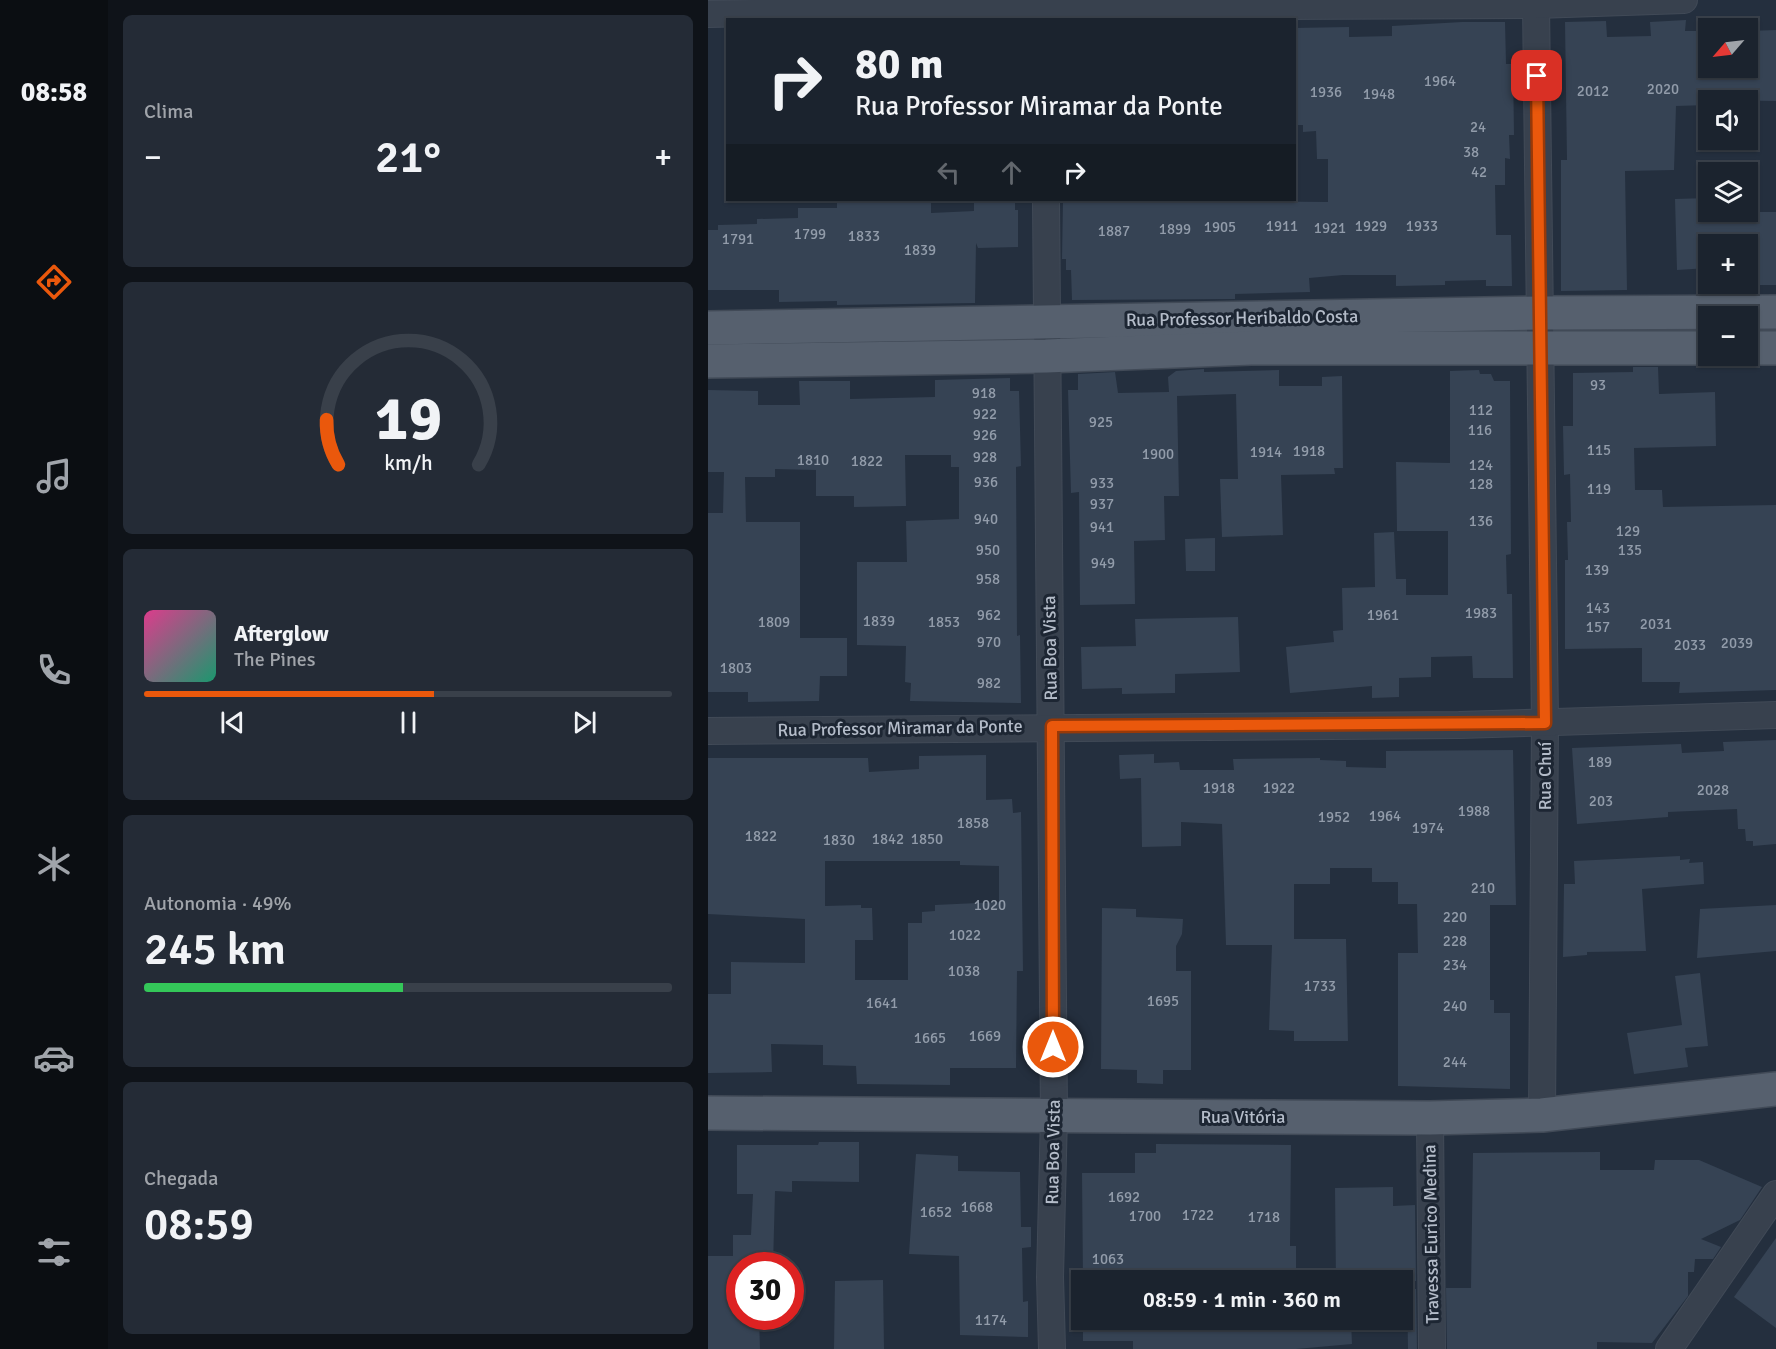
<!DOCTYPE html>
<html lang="pt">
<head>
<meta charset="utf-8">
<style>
  :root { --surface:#1b232e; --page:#242b36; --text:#f1f3f6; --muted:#a0a4aa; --line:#39404a; --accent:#ea580c }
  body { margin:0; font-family:Signika,sans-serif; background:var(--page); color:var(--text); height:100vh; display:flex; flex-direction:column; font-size:22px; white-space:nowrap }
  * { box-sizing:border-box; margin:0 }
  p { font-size:20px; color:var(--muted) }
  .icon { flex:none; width:33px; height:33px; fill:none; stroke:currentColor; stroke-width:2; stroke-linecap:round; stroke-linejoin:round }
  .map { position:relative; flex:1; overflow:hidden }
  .side { display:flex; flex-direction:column; gap:15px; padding:15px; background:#0f1319; width:600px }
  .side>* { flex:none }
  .top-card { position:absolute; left:18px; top:18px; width:570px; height:183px; border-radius:0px; box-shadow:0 2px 4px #0004,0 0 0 2px var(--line); background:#1b232e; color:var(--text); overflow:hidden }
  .needle { width:39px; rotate:242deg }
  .buttons { position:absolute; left:990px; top:18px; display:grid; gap:12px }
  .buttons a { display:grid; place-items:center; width:60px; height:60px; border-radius:0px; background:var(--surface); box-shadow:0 2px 4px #0004,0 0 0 2px var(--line); font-size:30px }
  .speed { position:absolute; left:18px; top:1252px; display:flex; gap:12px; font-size:30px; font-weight:700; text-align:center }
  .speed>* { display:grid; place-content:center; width:78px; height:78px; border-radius:50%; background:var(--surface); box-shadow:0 2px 4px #0004,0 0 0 2px var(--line); line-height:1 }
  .speed .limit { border:9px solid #d22; background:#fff; color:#111 }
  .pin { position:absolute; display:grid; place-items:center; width:51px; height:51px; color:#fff; margin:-26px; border-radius:12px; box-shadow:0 3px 9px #0006 }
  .me { position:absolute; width:66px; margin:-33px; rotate:0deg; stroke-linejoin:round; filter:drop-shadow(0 0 4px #0008) }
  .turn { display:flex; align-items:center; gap:21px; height:126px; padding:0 30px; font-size:27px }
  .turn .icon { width:78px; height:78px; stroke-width:2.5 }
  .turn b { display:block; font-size:42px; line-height:51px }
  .lanes { display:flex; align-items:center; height:57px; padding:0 30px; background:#0003; justify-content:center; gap:30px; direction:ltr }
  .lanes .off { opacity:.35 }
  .big { font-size:45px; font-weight:600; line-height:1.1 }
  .side .card { flex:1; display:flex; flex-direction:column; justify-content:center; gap:9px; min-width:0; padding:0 21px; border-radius:9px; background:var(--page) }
  .side .dial { align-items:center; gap:0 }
  .dial svg { height:156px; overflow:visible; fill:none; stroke:var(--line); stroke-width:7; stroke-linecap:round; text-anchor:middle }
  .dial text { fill:var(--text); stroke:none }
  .song { display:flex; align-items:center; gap:18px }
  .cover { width:72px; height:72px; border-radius:9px; background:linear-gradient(135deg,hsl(330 70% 55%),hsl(160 70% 35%)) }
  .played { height:6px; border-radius:3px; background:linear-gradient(90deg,var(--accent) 55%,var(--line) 55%) }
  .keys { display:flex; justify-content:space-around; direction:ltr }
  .heat { display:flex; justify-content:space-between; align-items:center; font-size:33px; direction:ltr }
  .charge { height:9px; border-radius:4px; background:linear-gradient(90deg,#34c759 49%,var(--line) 0) }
  .trip { position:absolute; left:363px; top:1270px; width:342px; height:60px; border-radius:0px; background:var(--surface); box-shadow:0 2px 4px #0004,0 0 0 2px var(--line); font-weight:600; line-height:60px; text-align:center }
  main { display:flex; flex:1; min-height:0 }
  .tab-bar { display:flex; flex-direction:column; width:108px; justify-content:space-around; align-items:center; background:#0b0e12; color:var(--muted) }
  .tab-bar .icon { width:42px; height:42px }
  .tab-bar .selected { color:var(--accent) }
  .tab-bar b { font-size:27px; color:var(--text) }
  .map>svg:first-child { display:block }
  .building { fill:#364354; fill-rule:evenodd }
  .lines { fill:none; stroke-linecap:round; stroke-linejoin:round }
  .minor-casing { stroke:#414a57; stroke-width:28 }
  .primary-casing { stroke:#414a57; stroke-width:36 }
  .minor { stroke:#38414e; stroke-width:26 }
  .primary { stroke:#56606e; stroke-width:33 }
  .route-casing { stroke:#983908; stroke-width:15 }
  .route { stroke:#ea580c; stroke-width:10 }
  .labels { text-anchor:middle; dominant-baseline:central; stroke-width:6; stroke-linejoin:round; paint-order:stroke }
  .number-label { font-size:15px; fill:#929caa }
  .street-label { font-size:18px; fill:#b4bcc9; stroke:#1d2633 }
</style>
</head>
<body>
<main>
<nav class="tab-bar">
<b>08:58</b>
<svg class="icon selected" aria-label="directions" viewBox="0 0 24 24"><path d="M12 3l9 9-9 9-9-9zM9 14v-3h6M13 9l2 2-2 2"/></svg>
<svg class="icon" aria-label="music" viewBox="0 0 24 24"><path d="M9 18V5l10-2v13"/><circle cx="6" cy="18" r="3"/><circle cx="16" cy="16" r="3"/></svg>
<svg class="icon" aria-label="phone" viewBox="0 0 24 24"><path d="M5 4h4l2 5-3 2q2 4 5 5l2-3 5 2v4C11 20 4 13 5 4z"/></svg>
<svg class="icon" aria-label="climate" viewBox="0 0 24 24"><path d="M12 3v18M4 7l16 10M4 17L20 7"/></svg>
<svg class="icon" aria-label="car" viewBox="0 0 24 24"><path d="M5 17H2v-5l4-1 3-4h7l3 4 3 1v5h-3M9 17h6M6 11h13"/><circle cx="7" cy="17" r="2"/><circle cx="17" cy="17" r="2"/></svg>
<svg class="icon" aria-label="filters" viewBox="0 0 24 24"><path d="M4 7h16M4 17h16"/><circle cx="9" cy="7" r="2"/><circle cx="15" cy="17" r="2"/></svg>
</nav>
<section class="side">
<div class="card"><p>Clima</p>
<div class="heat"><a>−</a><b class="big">21°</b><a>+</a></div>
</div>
<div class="card dial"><svg viewBox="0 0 100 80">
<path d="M14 69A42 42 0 1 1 86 69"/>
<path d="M14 69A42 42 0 0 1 8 46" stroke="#ea580c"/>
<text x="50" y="56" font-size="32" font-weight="700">19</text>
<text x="50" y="72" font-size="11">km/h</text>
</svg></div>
<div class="card">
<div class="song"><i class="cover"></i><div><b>Afterglow</b><p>The Pines</p></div></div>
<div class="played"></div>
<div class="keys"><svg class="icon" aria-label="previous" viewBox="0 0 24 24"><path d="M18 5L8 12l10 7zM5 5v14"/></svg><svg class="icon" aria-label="pause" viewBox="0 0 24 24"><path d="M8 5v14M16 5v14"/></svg><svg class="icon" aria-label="next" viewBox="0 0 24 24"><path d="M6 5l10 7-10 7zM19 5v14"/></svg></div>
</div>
<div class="card"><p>Autonomia · 49%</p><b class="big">245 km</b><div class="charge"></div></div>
<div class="card"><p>Chegada</p><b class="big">08:59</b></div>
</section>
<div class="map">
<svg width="1068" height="1349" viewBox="0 0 1068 1349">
  <rect width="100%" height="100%" fill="#242f3e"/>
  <g class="building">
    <polygon points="978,20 977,31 1000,31 1000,68 1040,68 1040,31 1068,30 1068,101 1000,100 1000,105 968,106 966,170 917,171 919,290 853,291 853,160 859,160 857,22 898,21 899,37 943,36 942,22"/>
    <polygon points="754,22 797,22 798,64 805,64 806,135 801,135 802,159 797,158 797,185 787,185 788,235 803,235 804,286 778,286 778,280 737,281 737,285 688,286 688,275 635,275 601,278 602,292 527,294 527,299 364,300 363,270 358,270 358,259 354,259 355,200 620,202 620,159 609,159 608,131 595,132 595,125 586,125 586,28 641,27 641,37 684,36 684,26"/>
    <polygon points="1000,198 1000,212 1068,212 1068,285 1044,285 1044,244 1000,244 1000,268 969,270 967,199"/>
    <polygon points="129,200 223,200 223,213 266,211 266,200 307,200 307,210 310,210 310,247 270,248 268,243 267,303 129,305 129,301 71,302 71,290 0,290 0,230 10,230 10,225 49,224 49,219 90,218 90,208 129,208"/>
    <polygon points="925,367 950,367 951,394 1007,392 1008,446 926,448 927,490 954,490 955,507 1068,505 1068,690 971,693 972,682 934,682 934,648 857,649 857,560 860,560 859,522 863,522 862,474 856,475 855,426 865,426 865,373 925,372"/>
    <polygon points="496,369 496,372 571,370 571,386 614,386 614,377 634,376 635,468 626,468 627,474 573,475 575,535 514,537 512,479 530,479 528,394 469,396 471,496 456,496 457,540 426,541 427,604 372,605 371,492 363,493 360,390 370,390 370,374 407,372 410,393 461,392 460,377 468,371"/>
    <polygon points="771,370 772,374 783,374 786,381 802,381 803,554 798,555 799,594 804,594 805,678 765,678 764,656 723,657 723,677 691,678 691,697 664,698 664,686 582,693 578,647 626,642 625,631 635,630 634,588 667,587 666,533 686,532 688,579 698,579 698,595 740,595 740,531 689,531 688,462 742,463 742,371"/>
    <polygon points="302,378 302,391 311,391 313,466 308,467 309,636 312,635 313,703 202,701 203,683 197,682 198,646 149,645 149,562 199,562 198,521 251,519 251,467 243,467 243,455 197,455 198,506 146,507 146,496 108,496 108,470 67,469 67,477 37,477 38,522 92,522 92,638 139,638 139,676 112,676 111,701 40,702 40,692 0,692 0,513 15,513 16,472 0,472 0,390 50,391 50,405 92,405 91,381 142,381 142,399 227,397 227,380"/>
    <polygon points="507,538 507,571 478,571 477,539"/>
    <polygon points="530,617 532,672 467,674 467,693 414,694 414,688 374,689 373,647 428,646 427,619"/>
    <polygon points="1068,740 1068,844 1045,846 1045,841 1038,841 1037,829 1030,829 1029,809 960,812 960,817 869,824 864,748 973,744 974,753 1016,751 1015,742"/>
    <polygon points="805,750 808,905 782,905 782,1000 786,1000 786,1013 802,1013 802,1089 690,1086 690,953 710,953 709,904 690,904 690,882 664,882 664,868 622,868 622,884 586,884 586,939 638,939 640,1041 586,1041 586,1031 561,1030 564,945 518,945 514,824 473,822 473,846 434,847 433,778 412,779 411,755 446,754 446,763 471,762 472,770 526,770 525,759 612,758 612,760 638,761 638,767 678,768 678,751"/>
    <path d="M278 755V800L304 799 305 813 313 812 315 971H309L308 1068H242V1085L149 1084 148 1066 115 1065V1045L63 1044 64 1072 0 1073V994H23V962L97 963V919L0 914V758H160L161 772 211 769V756ZM117 861H252V865L291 866V902L227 905V911L214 912V923H200V980H147V940H165L164 908H153V905L117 906Z"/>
    <polygon points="972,856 972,860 982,859 981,863 995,862 996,884 934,889 938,951 879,952 879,955 855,957 856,884 867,884 866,861"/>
    <polygon points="1068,905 1068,951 989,958 992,909"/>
    <polygon points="394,908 428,909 428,917 475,919 474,934 468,946 468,971 483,971 483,1070 455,1070 455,1084 429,1083 429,1070 393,1069"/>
    <polygon points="992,973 1000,1046 977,1048 980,1067 926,1074 919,1033 974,1025 967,976"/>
    <polygon points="111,1142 151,1142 151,1182 84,1181 84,1192 67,1191 65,1266 32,1266 32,1317 51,1317 52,1349 0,1349 0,1256 25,1256 25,1235 43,1235 45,1194 29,1194 29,1145 110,1145"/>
    <polygon points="448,1144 583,1145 582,1246 588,1246 588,1281 375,1281 374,1173 427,1173 427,1153 448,1153"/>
    <polygon points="892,1152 892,1170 946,1170 947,1160 991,1160 1054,1187 1032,1220 993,1239 1013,1247 1005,1259 987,1259 986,1272 980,1272 980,1296 944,1343 889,1342 889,1349 739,1349 738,1288 763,1288 765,1153"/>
    <polygon points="208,1154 250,1156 250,1171 312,1172 313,1227 323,1227 323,1247 314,1248 315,1302 320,1301 320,1337 252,1335 251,1256 201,1254"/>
    <polygon points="685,1187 685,1206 707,1205 708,1281 628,1281 627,1188"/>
    <polygon points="1068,1238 1068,1328 1026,1297"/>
    <polygon points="175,1280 176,1349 126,1349 127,1281"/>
    <polygon points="699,1289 708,1289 709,1349 700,1349"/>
    <polygon points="375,1320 643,1320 644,1344 588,1349 425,1349 425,1341 375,1341"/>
  </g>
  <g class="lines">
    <g class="minor-casing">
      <g id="minor">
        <polyline points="828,5 837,723 834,1115"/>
        <polyline points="0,14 337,7 828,5 976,0"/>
        <polyline points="338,200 346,1115 342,1277 344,1349"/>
        <polyline points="0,731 751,725 1068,715"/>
        <polyline points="722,1118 724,1349"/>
        <polyline points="961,1349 1068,1194"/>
      </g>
    </g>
    <g class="primary-casing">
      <g id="primary">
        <polyline points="0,328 831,313 1068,312"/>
        <polyline points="1040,348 1068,348"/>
        <polyline points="0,361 338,356 543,348 1000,348"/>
        <polyline points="0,1113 722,1118 834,1115 1068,1089"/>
      </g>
    </g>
    <use href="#minor" class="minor"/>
    <use href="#primary" class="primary"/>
  </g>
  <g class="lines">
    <g class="route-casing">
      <polyline id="route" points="345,1047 344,726 837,723 829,76"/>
    </g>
    <use href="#route" class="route"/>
  </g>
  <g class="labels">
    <g class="number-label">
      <text x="732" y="81">1964</text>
      <text x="955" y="89">2020</text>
      <text x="885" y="91">2012</text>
      <text x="618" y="92">1936</text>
      <text x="671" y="94">1948</text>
      <text x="770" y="127">24</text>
      <text x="763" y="152">38</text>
      <text x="771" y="172">42</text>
      <text x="574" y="226">1911</text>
      <text x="663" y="226">1929</text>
      <text x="714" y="226">1933</text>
      <text x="512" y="227">1905</text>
      <text x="622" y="228">1921</text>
      <text x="467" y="229">1899</text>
      <text x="406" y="231">1887</text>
      <text x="102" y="234">1799</text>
      <text x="156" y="236">1833</text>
      <text x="30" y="239">1791</text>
      <text x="212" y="250">1839</text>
      <text x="890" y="385">93</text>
      <text x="276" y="393">918</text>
      <text x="773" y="410">112</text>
      <text x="277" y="414">922</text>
      <text x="393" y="422">925</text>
      <text x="772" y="430">116</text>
      <text x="277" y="435">926</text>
      <text x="891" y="450">115</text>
      <text x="601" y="451">1918</text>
      <text x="558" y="452">1914</text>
      <text x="450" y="454">1900</text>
      <text x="277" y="457">928</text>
      <text x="105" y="460">1810</text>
      <text x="159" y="461">1822</text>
      <text x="773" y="465">124</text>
      <text x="278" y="482">936</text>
      <text x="394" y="483">933</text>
      <text x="773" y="484">128</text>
      <text x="891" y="489">119</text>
      <text x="394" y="504">937</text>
      <text x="278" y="519">940</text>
      <text x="773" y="521">136</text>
      <text x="394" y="527">941</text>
      <text x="920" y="531">129</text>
      <text x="280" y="550">950</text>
      <text x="922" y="550">135</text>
      <text x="395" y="563">949</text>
      <text x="889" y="570">139</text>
      <text x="280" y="579">958</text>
      <text x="890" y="608">143</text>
      <text x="773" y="613">1983</text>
      <text x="281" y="615">962</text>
      <text x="675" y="615">1961</text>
      <text x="171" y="621">1839</text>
      <text x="66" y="622">1809</text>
      <text x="236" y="622">1853</text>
      <text x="948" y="624">2031</text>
      <text x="890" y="627">157</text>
      <text x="281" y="642">970</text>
      <text x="1029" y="643">2039</text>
      <text x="982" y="645">2033</text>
      <text x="28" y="668">1803</text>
      <text x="281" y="683">982</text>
      <text x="892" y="762">189</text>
      <text x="511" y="788">1918</text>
      <text x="571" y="788">1922</text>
      <text x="1005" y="790">2028</text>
      <text x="893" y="801">203</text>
      <text x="766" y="811">1988</text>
      <text x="677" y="816">1964</text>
      <text x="626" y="817">1952</text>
      <text x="265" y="823">1858</text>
      <text x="720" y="828">1974</text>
      <text x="53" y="836">1822</text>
      <text x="180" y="839">1842</text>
      <text x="219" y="839">1850</text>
      <text x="131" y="840">1830</text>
      <text x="775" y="888">210</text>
      <text x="282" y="905">1020</text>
      <text x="747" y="917">220</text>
      <text x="257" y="935">1022</text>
      <text x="747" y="941">228</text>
      <text x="747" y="965">234</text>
      <text x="256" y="971">1038</text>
      <text x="612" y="986">1733</text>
      <text x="455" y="1001">1695</text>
      <text x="174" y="1003">1641</text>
      <text x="747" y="1006">240</text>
      <text x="277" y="1036">1669</text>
      <text x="222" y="1038">1665</text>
      <text x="747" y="1062">244</text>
      <text x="416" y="1197">1692</text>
      <text x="269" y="1207">1668</text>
      <text x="228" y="1212">1652</text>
      <text x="490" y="1215">1722</text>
      <text x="437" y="1216">1700</text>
      <text x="556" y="1217">1718</text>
      <text x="400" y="1259">1063</text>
      <text x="283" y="1320">1174</text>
    </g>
    <g class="street-label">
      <text transform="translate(534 318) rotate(-1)">Rua Professor Heribaldo Costa</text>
      <text transform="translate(342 648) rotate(-91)">Rua Boa Vista</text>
      <text transform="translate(192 728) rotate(-1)">Rua Professor Miramar da Ponte</text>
      <text transform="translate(837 776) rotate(-90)">Rua Chuí</text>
      <text x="535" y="1117">Rua Vitória</text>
      <text transform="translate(345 1152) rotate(-89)">Rua Boa Vista</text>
      <text transform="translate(723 1234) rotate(-91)">Travessa Eurico Medina</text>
    </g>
  </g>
</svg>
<div class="buttons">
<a><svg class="needle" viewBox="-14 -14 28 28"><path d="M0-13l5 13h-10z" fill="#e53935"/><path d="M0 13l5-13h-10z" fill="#a0a4aa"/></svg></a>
<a><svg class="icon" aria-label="sound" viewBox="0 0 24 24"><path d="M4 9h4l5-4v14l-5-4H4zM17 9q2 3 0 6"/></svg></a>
<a><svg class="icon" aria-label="layers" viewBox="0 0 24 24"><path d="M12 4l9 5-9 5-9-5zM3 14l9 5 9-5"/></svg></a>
<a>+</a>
<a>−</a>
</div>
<div class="speed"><div class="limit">30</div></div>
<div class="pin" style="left:829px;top:76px;background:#d93025"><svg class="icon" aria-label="arrive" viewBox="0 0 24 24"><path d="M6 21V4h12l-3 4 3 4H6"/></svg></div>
<svg class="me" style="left:345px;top:1047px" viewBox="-20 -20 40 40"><circle r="17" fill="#ea580c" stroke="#fff" stroke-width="3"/><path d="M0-11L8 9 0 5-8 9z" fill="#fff"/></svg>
<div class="trip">08:59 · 1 min · 360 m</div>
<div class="top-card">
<div class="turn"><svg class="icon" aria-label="right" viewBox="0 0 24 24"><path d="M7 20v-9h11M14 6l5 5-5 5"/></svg><div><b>80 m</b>Rua Professor Miramar da Ponte</div></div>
<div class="lanes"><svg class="icon off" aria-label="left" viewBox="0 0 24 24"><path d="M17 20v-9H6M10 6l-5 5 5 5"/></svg><svg class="icon off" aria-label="ahead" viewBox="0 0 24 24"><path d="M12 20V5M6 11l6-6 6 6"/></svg><svg class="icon" aria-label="right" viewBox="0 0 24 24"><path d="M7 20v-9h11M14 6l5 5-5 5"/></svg></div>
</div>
</div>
</main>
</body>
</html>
